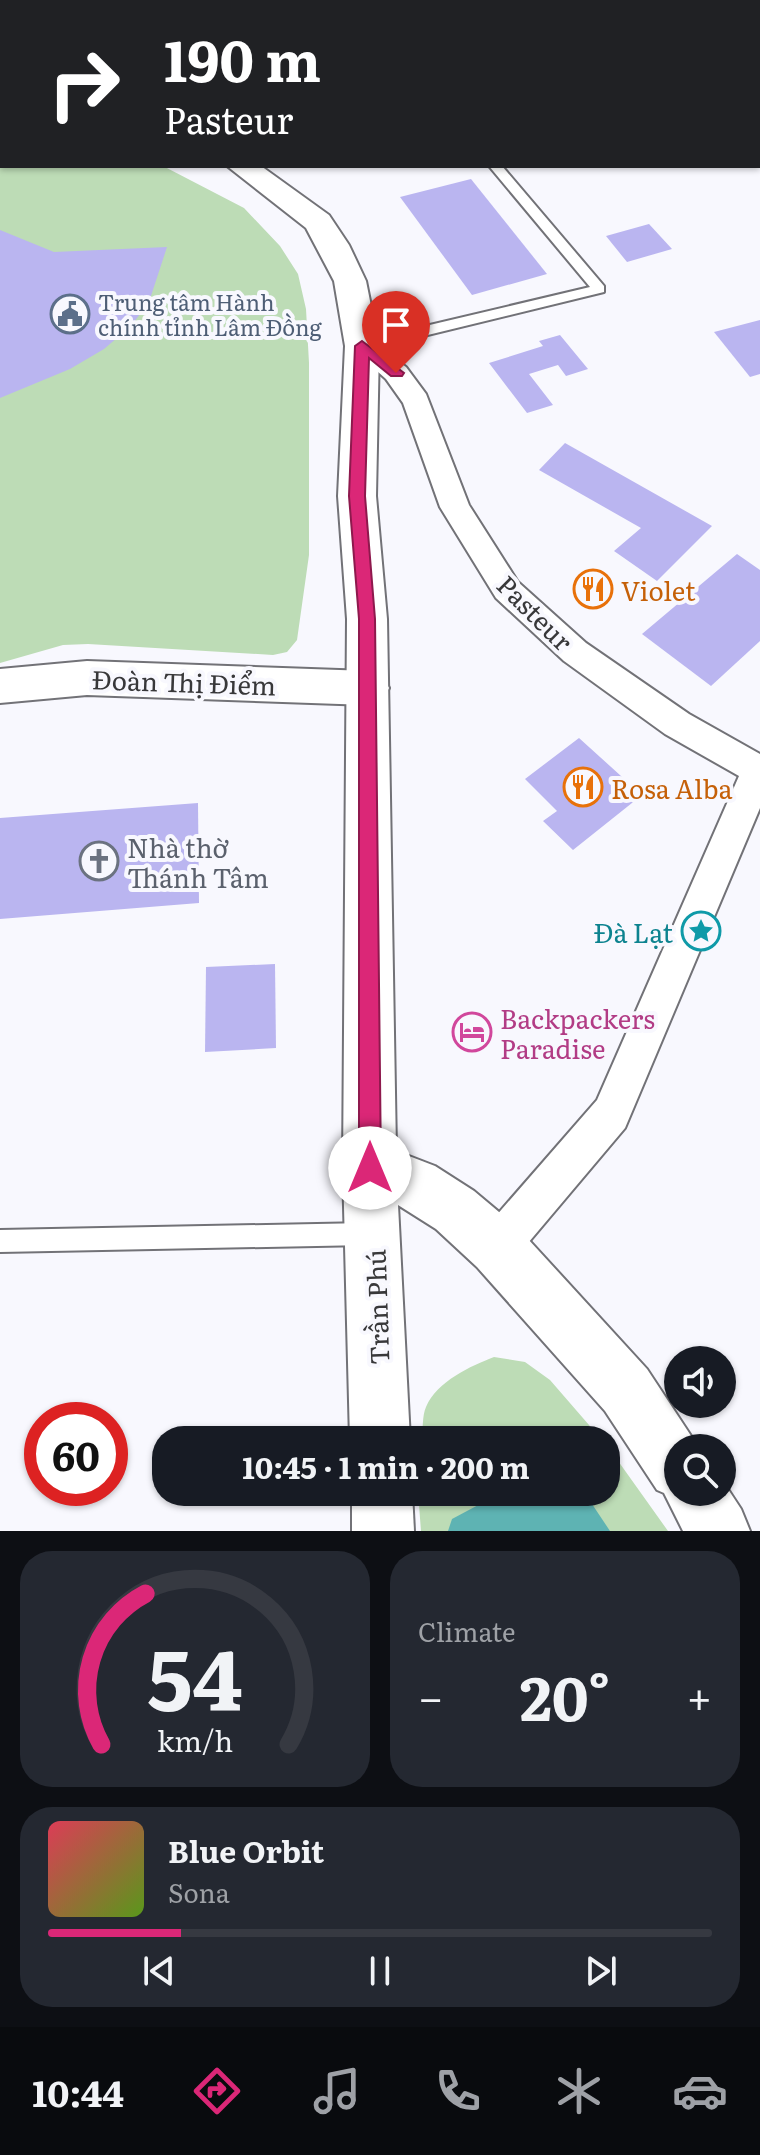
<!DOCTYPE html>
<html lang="en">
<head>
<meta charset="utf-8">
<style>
  :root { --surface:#171b24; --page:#242831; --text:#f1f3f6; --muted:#9ea1a6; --line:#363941; --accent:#db2777 }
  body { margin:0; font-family:Literata,serif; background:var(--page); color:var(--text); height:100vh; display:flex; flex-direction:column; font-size:30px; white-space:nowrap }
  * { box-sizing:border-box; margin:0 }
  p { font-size:26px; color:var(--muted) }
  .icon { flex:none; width:44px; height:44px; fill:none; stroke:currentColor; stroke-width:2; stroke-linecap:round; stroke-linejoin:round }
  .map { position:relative; height:1531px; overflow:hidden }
  .sheet { display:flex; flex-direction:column; gap:20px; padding:20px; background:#0d0f14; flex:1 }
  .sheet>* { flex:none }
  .top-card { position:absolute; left:0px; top:0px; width:760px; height:168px; box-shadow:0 2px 6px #0004; background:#202124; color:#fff; overflow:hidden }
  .fabs { position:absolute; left:664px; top:1346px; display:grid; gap:16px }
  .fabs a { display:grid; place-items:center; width:72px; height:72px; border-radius:50%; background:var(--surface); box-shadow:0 2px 6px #0004; font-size:40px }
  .speed { position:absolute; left:24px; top:1402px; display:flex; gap:16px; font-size:40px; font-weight:700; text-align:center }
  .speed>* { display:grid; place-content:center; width:104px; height:104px; border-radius:50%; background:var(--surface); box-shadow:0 2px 6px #0004; line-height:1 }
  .speed .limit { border:12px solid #d22; background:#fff; color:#111 }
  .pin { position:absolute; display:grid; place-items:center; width:68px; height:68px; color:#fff; margin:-82px -34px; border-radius:50% 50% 50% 0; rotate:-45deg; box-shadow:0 0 8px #0007 }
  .pin .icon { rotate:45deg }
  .me { position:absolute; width:88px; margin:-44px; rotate:0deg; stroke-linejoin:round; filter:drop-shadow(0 0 6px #0008) }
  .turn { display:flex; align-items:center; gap:28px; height:168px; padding:0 32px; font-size:36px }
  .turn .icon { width:104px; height:104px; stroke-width:2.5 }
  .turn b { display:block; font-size:56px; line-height:68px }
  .big { font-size:60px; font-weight:700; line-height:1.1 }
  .sheet .widget { flex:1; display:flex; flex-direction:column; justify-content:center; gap:12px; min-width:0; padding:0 28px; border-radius:32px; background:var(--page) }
  .sheet .dial { align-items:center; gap:0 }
  .dial svg { height:208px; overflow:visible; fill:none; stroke:var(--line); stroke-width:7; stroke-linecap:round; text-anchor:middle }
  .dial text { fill:var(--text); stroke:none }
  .song { display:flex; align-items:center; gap:24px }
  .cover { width:96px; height:96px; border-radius:12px; background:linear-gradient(135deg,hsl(350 70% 55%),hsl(90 70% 35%)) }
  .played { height:8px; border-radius:4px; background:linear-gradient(90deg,var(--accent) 20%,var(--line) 20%) }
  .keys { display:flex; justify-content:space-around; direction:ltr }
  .heat { display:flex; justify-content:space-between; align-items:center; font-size:44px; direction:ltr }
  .sheet .tiles { flex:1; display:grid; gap:20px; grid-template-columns:1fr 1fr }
  .widget:last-child { grid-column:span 2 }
  .trip { position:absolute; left:152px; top:1426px; width:468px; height:80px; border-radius:32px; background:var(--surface); box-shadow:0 2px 6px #0004; font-weight:700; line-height:80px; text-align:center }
  .menu { display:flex; height:128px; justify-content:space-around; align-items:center; background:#090b0e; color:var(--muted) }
  .menu .icon { width:56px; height:56px }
  .menu .current { color:var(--accent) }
  .menu b { font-size:36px; color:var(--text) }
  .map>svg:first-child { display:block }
  .green { fill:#bddcb6 }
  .water { fill:#5eb3b3 }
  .building { fill:#bab5f0 }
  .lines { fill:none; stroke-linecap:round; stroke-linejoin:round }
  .service-casing { stroke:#727277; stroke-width:4 }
  .minor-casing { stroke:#727277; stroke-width:4 }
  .tertiary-casing { stroke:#727277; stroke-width:4 }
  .primary-casing { stroke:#727277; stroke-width:4 }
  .service { fill:#fff; fill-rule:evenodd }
  .minor { fill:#fff; fill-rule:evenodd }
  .tertiary { fill:#fff; fill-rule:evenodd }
  .primary { fill:#fff; fill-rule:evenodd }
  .route { fill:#db2777; stroke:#8e194d; stroke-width:2 }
  .labels { text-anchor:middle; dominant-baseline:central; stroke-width:8; stroke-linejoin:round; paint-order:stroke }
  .far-service-label { font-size:22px; fill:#4e5e75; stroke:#f8f8fe; text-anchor:start }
  .food-label { font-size:26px; fill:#c56008; stroke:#f8f8fe; text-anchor:start }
  .street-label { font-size:26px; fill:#38383a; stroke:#f8f8fe }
  .worship-label { font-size:26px; fill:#5b616d; stroke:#f8f8fe; text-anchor:start }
  .culture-label { font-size:26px; fill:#0d838f; stroke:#f8f8fe; text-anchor:end }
  .hotel-label { font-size:26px; fill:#b23c85; stroke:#f8f8fe; text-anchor:start }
</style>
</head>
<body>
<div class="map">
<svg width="760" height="1531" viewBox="0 0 760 1531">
  <rect width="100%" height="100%" fill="#f8f8fe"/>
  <g class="green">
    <polygon points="0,134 2,166 163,166 244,208 280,246 298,274 306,309 309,363 309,555 297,640 287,652 273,655 88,644 63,645 0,663"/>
    <path d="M494 1357 525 1362 550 1380 602 1440H422C423 1430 422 1416 426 1407 437 1381 471 1366 494 1357Z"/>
    <polygon points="606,1444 668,1531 421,1531 418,1492 606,1492"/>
  </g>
  <polygon class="water" points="491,1492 578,1492 590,1501 610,1531 448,1531 452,1519 482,1503"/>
  <g class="building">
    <polygon points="471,179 547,274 472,295 400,197"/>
    <polygon points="649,224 672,249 627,262 606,236"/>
    <polygon points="0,230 54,252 167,247 149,302 131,326 104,349 70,369 0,398"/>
    <polygon points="760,320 760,374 750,377 714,332"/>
    <polygon points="560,335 588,369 566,376 558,365 529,374 553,405 527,413 489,363 543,346 539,341"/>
    <polygon points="565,443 712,526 657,581 614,551 641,528 539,470"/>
    <polygon points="737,554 760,570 760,641 711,686 642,634"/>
    <polygon points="579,738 642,795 573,850 543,821 557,811 525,779"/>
    <polygon points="198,803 199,903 0,919 0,818"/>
    <polygon points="275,964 276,1048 205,1052 206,967"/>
  </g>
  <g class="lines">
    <g class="service-casing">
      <g id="service">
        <polygon points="749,0 760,0 760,3 748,2"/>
        <polygon points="489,166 502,166 604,286 604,292 362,351 357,349 357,343 362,341 590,287"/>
        <polygon points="367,1223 375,1226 378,1234 375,1242 367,1245 0,1252 0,1230"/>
      </g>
    </g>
    <g class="minor-casing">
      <g id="minor">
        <polygon points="588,0 609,0 610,2 589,2"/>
        <polygon points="758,119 760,120 760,135 758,134"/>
        <polygon points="362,337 371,340 406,367 426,394 469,505 518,582 586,643 689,714 760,754 760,808 625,1128 512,1262 497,1268 482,1262 476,1247 482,1232 597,1100 739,776 665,734 564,661 496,598 440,507 403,403 386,379 349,346 353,340"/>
      </g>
    </g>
    <g class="tertiary-casing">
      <g id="tertiary">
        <polygon points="223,0 257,0 222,2"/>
        <polygon points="87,661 368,671 383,676 389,688 383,700 368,705 87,695 0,703 0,669"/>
      </g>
    </g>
    <g class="primary-casing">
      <g id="primary">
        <rect x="0" y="48" width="2" height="16"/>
        <polygon points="0,95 2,96 2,114 0,113"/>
        <polygon points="227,166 261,166 329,215 349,245 366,281 379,346 376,496 387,619 396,1151 435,1166 474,1191 517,1227 647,1369 699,1448 678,1448 678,1492 722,1492 722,1480 741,1509 750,1531 683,1531 664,1493 657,1490 605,1411 477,1267 436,1229 398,1205 410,1440 350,1440 343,1168 347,619 338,496 345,346 334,281 306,228"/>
        <polygon points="352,1492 412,1492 414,1531 352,1531"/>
      </g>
    </g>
    <use href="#service" class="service"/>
    <use href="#minor" class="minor"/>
    <use href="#tertiary" class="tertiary"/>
    <use href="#primary" class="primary"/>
  </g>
  <polygon class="route" points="362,341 404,373 402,376 391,376 369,358 365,496 375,619 381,1168 378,1176 370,1179 362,1176 359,1168 359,619 349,496 355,346"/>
  <defs>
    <g id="civic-ring" transform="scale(2)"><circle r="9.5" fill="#f8f8fe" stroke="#5c6f8a" stroke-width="1.5"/><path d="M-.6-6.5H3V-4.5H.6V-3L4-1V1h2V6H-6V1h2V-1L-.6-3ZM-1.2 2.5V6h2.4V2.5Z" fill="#5c6f8a"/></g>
    <g id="restaurant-ring" transform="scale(2)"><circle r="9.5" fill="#f8f8fe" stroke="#e8710a" stroke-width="1.5"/><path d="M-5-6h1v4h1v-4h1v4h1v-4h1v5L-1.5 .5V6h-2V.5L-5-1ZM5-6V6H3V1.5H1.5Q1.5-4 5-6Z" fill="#e8710a"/></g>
    <g id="church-ring" transform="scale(2)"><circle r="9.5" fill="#f8f8fe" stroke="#6b7280" stroke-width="1.5"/><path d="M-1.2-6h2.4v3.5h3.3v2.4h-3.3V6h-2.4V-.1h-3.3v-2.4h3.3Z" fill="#6b7280"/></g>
    <g id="sight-ring" transform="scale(2)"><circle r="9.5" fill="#f8f8fe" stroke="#0f9aa8" stroke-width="1.5"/><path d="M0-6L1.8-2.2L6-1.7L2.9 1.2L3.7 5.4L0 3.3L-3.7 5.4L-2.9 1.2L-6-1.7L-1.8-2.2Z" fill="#0f9aa8"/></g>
    <g id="hotel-ring" transform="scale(2)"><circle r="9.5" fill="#f8f8fe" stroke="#d1479c" stroke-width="1.5"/><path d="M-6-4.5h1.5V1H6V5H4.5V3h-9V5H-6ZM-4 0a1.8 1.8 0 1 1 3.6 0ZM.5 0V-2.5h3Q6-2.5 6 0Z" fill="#d1479c"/></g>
  </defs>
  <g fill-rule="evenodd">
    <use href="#civic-ring" x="70" y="314"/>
    <use href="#restaurant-ring" x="593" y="589"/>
    <use href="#restaurant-ring" x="583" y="787"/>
    <use href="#church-ring" x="99" y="861"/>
    <use href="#sight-ring" x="701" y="931"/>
    <use href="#hotel-ring" x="472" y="1032"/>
  </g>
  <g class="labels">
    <g class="far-service-label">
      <text x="98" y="301">Trung tâm Hành<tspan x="98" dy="25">chính tỉnh Lâm Đồng</tspan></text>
    </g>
    <g class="food-label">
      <text x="621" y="589">Violet</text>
      <text x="611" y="787">Rosa Alba</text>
    </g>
    <g class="street-label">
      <text transform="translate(536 612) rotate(45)">Pasteur</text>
      <text transform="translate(184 681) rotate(2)">Đoàn Thị Điểm</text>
      <text transform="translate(376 1307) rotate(-92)">Trần Phú</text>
    </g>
    <g class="worship-label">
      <text x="127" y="846">Nhà thờ<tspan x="127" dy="30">Thánh Tâm</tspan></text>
    </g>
    <g class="culture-label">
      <text x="673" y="931">Đà Lạt</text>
    </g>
    <g class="hotel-label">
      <text x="500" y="1017">Backpackers<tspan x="500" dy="30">Paradise</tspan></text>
    </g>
  </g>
</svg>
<div class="fabs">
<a><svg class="icon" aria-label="sound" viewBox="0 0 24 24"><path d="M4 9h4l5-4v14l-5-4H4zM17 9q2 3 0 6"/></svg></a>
<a><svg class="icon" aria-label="search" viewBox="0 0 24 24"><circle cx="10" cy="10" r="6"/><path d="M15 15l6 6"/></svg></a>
</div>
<div class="speed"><div class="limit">60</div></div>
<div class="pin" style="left:396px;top:373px;background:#d93025"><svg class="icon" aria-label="arrive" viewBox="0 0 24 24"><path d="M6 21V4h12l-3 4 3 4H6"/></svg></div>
<svg class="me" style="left:370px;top:1168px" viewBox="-20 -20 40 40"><circle r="19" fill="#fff"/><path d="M0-13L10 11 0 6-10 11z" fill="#db2777"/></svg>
<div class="trip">10:45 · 1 min · 200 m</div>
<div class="top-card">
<div class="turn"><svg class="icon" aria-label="right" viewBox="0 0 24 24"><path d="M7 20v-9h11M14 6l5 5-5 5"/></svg><div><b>190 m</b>Pasteur</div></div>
</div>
</div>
<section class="sheet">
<div class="tiles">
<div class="widget dial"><svg viewBox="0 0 100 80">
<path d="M14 69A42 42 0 1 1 86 69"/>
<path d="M14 69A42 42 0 0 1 31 11" stroke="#db2777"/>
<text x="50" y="56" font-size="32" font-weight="700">54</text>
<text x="50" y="72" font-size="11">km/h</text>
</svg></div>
<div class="widget"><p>Climate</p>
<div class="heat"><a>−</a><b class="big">20°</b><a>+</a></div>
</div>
<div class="widget">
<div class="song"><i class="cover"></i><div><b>Blue Orbit</b><p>Sona</p></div></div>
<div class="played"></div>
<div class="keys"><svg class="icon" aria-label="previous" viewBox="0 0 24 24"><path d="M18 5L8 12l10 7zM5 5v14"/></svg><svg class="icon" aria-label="pause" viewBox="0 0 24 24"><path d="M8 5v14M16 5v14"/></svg><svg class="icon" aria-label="next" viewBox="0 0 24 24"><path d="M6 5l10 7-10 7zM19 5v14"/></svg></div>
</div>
</div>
</section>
<nav class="menu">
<b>10:44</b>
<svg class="icon current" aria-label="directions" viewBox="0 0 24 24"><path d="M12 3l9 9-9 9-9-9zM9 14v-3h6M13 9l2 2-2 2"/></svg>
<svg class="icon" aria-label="music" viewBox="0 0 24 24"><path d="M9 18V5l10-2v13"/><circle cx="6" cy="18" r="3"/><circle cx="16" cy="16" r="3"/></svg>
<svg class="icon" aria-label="phone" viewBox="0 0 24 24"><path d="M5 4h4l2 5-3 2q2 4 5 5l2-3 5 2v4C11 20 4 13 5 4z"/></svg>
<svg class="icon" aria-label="climate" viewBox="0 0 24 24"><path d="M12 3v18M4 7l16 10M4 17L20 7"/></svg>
<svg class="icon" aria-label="car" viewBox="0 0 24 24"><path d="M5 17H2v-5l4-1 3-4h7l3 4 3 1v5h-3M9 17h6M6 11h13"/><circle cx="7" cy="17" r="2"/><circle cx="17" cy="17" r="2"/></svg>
</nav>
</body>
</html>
